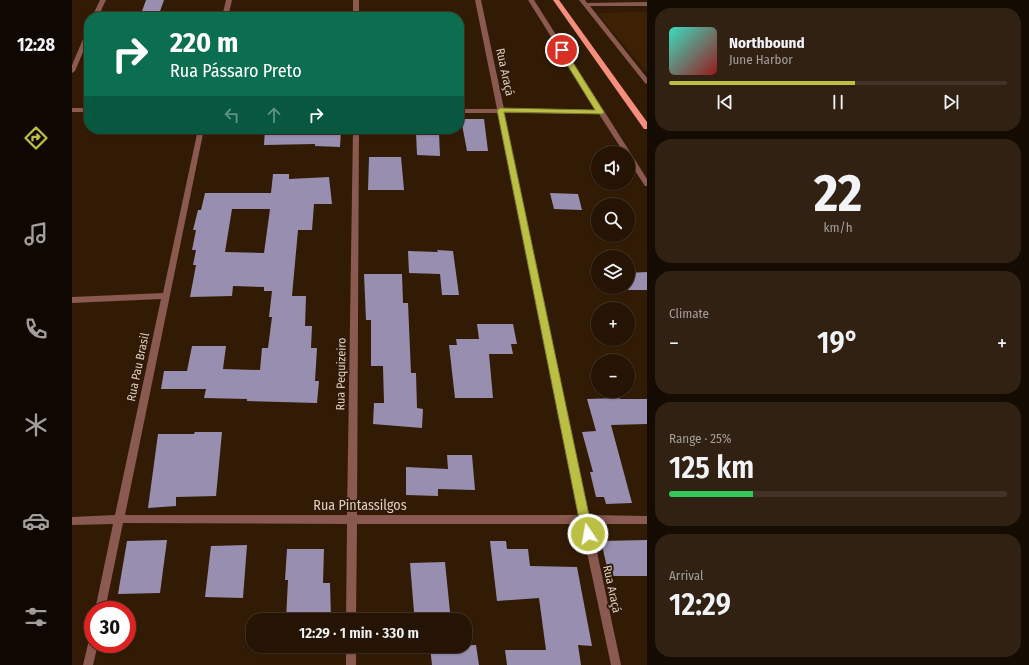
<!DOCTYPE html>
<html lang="en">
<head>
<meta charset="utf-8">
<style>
  :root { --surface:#251404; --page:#312113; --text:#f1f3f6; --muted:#a39e9a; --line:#423326; --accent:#bbc045 }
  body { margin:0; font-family:"Fira Sans Condensed",sans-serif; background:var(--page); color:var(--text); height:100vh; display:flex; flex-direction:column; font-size:15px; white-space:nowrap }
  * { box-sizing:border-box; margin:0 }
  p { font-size:13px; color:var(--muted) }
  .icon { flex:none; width:22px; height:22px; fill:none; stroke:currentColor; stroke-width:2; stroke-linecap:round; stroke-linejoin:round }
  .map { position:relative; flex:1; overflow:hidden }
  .details { display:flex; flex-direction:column; gap:8px; padding:8px; background:#140b02; width:382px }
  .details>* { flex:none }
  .banner { position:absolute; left:12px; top:12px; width:380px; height:122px; border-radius:16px; box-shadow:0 1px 3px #0004,0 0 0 1px var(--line); background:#0b6e4f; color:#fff; overflow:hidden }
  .fabs { position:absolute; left:519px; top:146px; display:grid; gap:8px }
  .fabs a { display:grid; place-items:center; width:44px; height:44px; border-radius:50%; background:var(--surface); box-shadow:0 1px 3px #0004,0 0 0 1px var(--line); font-size:20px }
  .speed { position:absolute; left:12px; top:601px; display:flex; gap:8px; font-size:20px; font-weight:700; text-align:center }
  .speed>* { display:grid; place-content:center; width:52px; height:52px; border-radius:50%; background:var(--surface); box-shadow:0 1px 3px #0004,0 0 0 1px var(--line); line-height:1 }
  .speed .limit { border:6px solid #d22; background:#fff; color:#111 }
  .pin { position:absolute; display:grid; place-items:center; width:34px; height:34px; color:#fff; margin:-17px; border:2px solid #fff; border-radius:50%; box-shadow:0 1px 4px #0007 }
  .me { position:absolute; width:44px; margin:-22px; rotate:348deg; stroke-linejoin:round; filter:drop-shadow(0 0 3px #0008) }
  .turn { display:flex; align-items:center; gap:14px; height:84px; padding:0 20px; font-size:18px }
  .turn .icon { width:52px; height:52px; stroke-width:2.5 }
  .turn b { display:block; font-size:28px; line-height:34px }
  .lanes { display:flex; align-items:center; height:38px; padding:0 20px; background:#0003; justify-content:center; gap:20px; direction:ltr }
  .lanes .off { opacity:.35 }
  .big { font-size:30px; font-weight:600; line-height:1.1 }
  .details .widget { flex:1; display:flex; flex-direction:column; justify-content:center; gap:6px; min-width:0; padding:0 14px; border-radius:16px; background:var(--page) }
  .details .dial { align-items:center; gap:0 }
  .dial b { font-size:52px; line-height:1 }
  .song { display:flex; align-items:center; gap:12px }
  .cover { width:48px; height:48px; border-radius:6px; background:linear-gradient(135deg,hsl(170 70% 55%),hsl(0 70% 35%)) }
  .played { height:4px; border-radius:2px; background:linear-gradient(90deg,var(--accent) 55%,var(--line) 55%) }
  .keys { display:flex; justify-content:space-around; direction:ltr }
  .heat { display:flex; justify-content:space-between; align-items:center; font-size:22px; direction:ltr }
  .charge { height:6px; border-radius:3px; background:linear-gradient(90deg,#34c759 25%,var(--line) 0) }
  .trip { position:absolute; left:174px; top:613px; width:226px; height:40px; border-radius:16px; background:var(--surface); box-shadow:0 1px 3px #0004,0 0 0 1px var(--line); font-weight:600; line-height:40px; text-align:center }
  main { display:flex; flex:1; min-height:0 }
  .dock { display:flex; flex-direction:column; width:72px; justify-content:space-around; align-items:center; background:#0f0802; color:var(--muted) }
  .dock .icon { width:28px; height:28px }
  .dock .on { color:var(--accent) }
  .dock b { font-size:18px; color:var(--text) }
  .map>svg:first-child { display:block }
  .built { fill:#3d2104 }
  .building { fill:#988fb0; fill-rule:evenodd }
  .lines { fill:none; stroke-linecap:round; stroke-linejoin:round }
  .street { fill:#8a5950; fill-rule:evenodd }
  .primary { fill:#f58e7d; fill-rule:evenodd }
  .route { fill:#bbc045; stroke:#7a7d2d }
  .labels { text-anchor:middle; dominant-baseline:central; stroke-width:4; stroke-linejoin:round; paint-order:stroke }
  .street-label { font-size:12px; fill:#decfc3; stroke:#311b05 }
  .near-street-label { font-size:14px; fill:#decfc3; stroke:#311b05 }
</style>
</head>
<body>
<main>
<nav class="dock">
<b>12:28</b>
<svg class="icon on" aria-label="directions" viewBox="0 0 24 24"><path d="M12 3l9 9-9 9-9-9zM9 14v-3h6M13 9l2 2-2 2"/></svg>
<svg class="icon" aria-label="music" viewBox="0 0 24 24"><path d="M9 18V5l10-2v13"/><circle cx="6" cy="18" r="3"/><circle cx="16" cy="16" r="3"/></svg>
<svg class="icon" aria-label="phone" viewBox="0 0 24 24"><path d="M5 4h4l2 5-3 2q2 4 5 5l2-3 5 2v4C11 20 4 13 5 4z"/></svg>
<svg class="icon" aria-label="climate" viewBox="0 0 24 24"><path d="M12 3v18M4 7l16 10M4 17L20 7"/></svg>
<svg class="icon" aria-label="car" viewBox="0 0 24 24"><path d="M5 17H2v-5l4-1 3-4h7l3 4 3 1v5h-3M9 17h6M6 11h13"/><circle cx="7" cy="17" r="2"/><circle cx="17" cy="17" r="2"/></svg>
<svg class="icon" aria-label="filters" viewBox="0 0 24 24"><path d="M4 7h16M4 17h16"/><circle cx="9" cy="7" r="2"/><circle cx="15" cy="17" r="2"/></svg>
</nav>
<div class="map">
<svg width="575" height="665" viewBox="0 0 575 665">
  <rect width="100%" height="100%" fill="#311b05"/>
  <polygon class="built" points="575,12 575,72 525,13"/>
  <g class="building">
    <polygon points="74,0 92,0 87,14 69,14"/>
    <polygon points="389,119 412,119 416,151 395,151"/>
    <polygon points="193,129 269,130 268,147 243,146 243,144 192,145"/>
    <polygon points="344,132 367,133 368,156 345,155"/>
    <polygon points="297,157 329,157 332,190 296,190"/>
    <path d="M201 174H217V179L257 177 260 204H242L240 230H226L220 296H234L233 326H240L239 348H245L243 381H247L245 403 175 401V399L132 398 134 389H89L92 371H115L120 346H154L151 369 188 370 190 348H196L200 317H197L200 291H192V287L161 286 160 296 118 297 124 265H121L124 250H120L124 230H121L126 210H129L133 193H199ZM160 209H198L192 253 153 252Z"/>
    <polygon points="478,193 506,194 510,210 482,209"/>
    <polygon points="365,250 381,251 387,295 370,295 368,274 337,273 336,251 366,252"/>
    <polygon points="575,272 575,290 556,290 556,273"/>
    <polygon points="292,274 330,274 331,303 336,303 339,373 344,373 345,408 351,409 350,428 301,424 302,403 312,403 311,366 299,366 299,320 294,320"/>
    <polygon points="405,324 441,324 445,344 439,344 441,354 417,354 421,398 383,398 377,345 385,345 384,339 407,339"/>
    <polygon points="547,398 548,399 575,399 575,424 539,425 560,503 534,504 532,497 524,497 518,472 521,472 510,432 524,431 515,399"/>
    <polygon points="123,432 150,432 144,496 104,497 104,506 76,508 86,434 122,434"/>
    <polygon points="375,455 400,455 403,490 366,489 366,496 334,495 334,467 376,469"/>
    <polygon points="95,540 88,593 46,594 55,541"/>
    <polygon points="575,540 575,576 537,576 529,541"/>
    <polygon points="418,541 434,541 435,549 456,549 458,566 505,567 520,646 506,645 509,665 435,665 433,650 474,650 467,598 425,601"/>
    <polygon points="175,545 171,598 133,597 139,546"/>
    <polygon points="215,549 252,549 251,583 258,583 259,620 214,620 216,580 213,580"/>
    <polygon points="373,562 378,612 342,612 338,563"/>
    <polygon points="404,645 407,665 360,665 358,647"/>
  </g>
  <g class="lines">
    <g class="street">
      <polygon points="28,0 34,0 26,17 20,17"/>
      <polygon points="154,0 160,0 156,17 150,17"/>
      <rect x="281" y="0" width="6" height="17"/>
      <polygon points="403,0 409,0 432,109 525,110 456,0 462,0 575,179 575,186 573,186 556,160 556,153 552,153 527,114 432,113 517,515 575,516 575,524 519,524 549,665 539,665 509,524 285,524 284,620 274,620 275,524 51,523 33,610 23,610 41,524 0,525 0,517 43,515 89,299 0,303 0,297 91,293 126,129 132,129 53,515 275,515 281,129 287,129 285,515 507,515 426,113 387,113 387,109 425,109"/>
      <polygon points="507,0 513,0 515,3 575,2 575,6 518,6 575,78 575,84 573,83"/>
      <polygon points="17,30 17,38 3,71 0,73 0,65 14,32"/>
      <rect x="0" y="108" width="17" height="4"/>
      <polygon points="21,639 21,644 26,644 21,665 11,665 17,640"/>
      <rect x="274" y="646" width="10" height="19"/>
    </g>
    <polygon class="primary" points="481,0 487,0 575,122 575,129 572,129"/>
  </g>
  <polygon class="route" points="487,48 493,50 532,112 531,114 432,112 521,534 520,538 516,540 512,538 510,534 425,110 428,108 523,110 486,50"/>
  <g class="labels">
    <g class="street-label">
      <text transform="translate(433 72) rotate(78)">Rua Araçá</text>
      <text transform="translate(66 367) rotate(-78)">Rua Pau Brasil</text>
      <text transform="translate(269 374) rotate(-89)">Rua Pequizeiro</text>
      <text transform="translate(540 589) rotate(78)">Rua Araçá</text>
    </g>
    <g class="near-street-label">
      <text x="288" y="505">Rua Pintassilgos</text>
    </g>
  </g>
</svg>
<div class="fabs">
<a><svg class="icon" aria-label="sound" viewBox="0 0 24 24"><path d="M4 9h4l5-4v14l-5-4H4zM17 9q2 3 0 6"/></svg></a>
<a><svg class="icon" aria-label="search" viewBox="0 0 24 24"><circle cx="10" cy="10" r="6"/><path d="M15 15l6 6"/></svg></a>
<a><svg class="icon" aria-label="layers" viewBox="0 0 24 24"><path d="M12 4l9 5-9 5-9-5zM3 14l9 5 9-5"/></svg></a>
<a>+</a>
<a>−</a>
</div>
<div class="speed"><div class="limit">30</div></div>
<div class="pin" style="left:490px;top:50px;background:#d93025"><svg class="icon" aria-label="arrive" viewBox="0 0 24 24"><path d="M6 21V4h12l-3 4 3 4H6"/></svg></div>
<svg class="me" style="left:516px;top:534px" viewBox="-20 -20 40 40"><circle r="17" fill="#bbc045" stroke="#fff" stroke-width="3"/><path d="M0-11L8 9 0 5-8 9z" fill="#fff"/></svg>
<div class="trip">12:29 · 1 min · 330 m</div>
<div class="banner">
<div class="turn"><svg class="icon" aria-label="right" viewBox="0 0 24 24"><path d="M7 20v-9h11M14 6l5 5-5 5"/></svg><div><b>220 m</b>Rua Pássaro Preto</div></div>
<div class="lanes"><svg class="icon off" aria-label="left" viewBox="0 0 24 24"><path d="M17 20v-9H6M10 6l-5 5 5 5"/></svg><svg class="icon off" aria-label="ahead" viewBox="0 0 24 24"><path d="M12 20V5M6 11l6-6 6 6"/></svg><svg class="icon" aria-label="right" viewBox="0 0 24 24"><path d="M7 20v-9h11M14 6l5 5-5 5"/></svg></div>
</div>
</div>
<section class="details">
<div class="widget">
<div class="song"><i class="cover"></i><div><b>Northbound</b><p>June Harbor</p></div></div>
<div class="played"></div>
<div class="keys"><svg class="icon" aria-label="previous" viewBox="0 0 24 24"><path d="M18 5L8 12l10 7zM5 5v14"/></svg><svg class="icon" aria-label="pause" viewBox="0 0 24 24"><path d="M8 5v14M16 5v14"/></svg><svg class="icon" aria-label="next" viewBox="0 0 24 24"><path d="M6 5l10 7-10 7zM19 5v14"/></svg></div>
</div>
<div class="widget dial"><b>22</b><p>km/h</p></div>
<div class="widget"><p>Climate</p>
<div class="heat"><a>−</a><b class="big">19°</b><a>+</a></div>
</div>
<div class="widget"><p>Range · 25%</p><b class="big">125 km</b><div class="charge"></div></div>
<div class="widget"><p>Arrival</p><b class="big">12:29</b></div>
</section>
</main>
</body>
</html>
